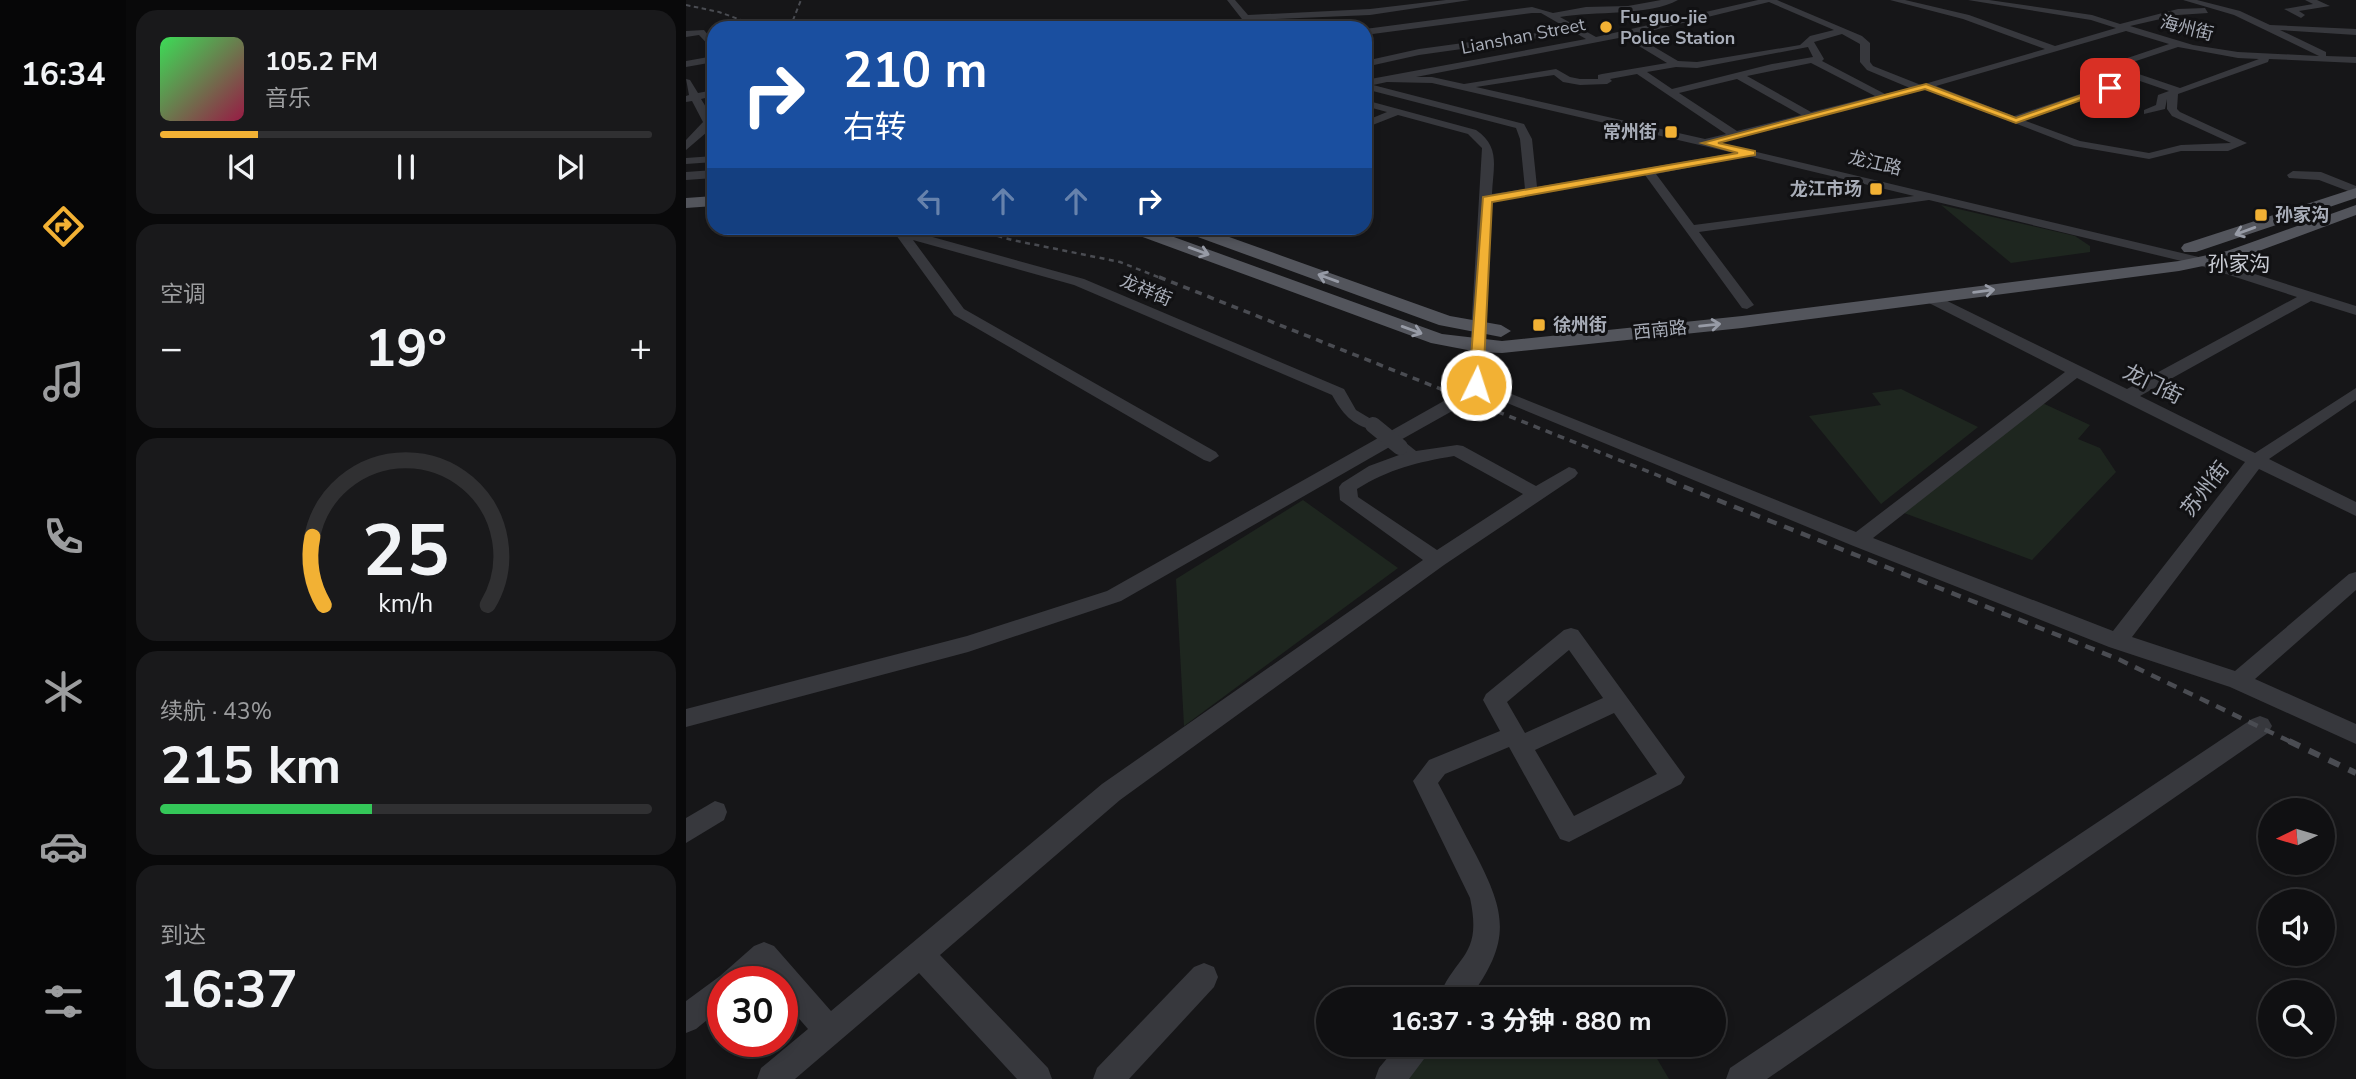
<!DOCTYPE html>
<html lang="zh">
<head>
<meta charset="utf-8">
<style>
  :root { --surface:#101012; --page:#19191b; --text:#f1f3f6; --muted:#9c9d9f; --line:#303032; --accent:#f2b134 }
  body { margin:0; font-family:"Nunito Sans","Noto Sans SC",sans-serif; background:var(--page); color:var(--text); height:100vh; display:flex; flex-direction:column; font-size:26px; white-space:nowrap }
  * { box-sizing:border-box; margin:0 }
  p { font-size:23px; color:var(--muted) }
  .icon { flex:none; width:38px; height:38px; fill:none; stroke:currentColor; stroke-width:2; stroke-linecap:round; stroke-linejoin:round }
  .map { position:relative; flex:1; overflow:hidden }
  .details { display:flex; flex-direction:column; gap:10px; padding:10px; background:#09090a; width:560px }
  .details>* { flex:none }
  .banner { position:absolute; left:21px; top:21px; width:665px; height:214px; border-radius:21px; box-shadow:0 4px 10px #0003,0 0 0 2px var(--line); background:#1a4fa0; color:#fff; overflow:hidden }
  .needle { width:46px; rotate:265deg }
  .buttons { position:absolute; left:1572px; top:798px; display:grid; gap:14px }
  .buttons a { display:grid; place-items:center; width:77px; height:77px; border-radius:50%; background:var(--surface); box-shadow:0 4px 10px #0003,0 0 0 2px var(--line); font-size:35px }
  .speed { position:absolute; left:21px; top:966px; display:flex; gap:14px; font-size:35px; font-weight:700; text-align:center }
  .speed>* { display:grid; place-content:center; width:91px; height:91px; border-radius:50%; background:var(--surface); box-shadow:0 4px 10px #0003,0 0 0 2px var(--line); line-height:1 }
  .speed .limit { border:10px solid #d22; background:#fff; color:#111 }
  .pin { position:absolute; display:grid; place-items:center; width:60px; height:60px; color:#fff; margin:-30px; border-radius:14px; box-shadow:0 4px 10px #0006 }
  .me { position:absolute; width:77px; margin:-38px; rotate:4deg; stroke-linejoin:round; filter:drop-shadow(0 0 5px #0008) }
  .turn { display:flex; align-items:center; gap:24px; height:147px; padding:0 21px; font-size:32px }
  .turn .icon { width:91px; height:91px; stroke-width:2.5 }
  .turn b { display:block; font-size:49px; line-height:60px }
  .lanes { display:flex; align-items:center; height:66px; padding:0 21px; background:#0003; justify-content:center; gap:35px; direction:ltr }
  .lanes .off { opacity:.35 }
  .big { font-size:52px; font-weight:700; line-height:1.1 }
  .details .tile { flex:1; display:flex; flex-direction:column; justify-content:center; gap:10px; min-width:0; padding:0 24px; border-radius:21px; background:var(--page) }
  .details .dial { align-items:center; gap:0 }
  .dial svg { height:182px; overflow:visible; fill:none; stroke:var(--line); stroke-width:7; stroke-linecap:round; text-anchor:middle }
  .dial text { fill:var(--text); stroke:none }
  .song { display:flex; align-items:center; gap:21px }
  .cover { width:84px; height:84px; border-radius:10px; background:linear-gradient(135deg,hsl(130 70% 55%),hsl(340 70% 35%)) }
  .played { height:7px; border-radius:4px; background:linear-gradient(90deg,var(--accent) 20%,var(--line) 20%) }
  .keys { display:flex; justify-content:space-around; direction:ltr }
  .heat { display:flex; justify-content:space-between; align-items:center; font-size:38px; direction:ltr }
  .charge { height:10px; border-radius:5px; background:linear-gradient(90deg,#34c759 43%,var(--line) 0) }
  .trip { position:absolute; left:630px; top:987px; width:410px; height:70px; border-radius:35px; background:var(--surface); box-shadow:0 4px 10px #0003,0 0 0 2px var(--line); font-weight:700; line-height:70px; text-align:center }
  main { display:flex; flex:1; min-height:0 }
  .menu { display:flex; flex-direction:column; width:126px; justify-content:space-around; align-items:center; background:#060607; color:var(--muted) }
  .menu .icon { width:49px; height:49px }
  .menu .current { color:var(--accent) }
  .menu b { font-size:32px; color:var(--text) }
  .map>svg:first-child { display:block }
  .green { fill:#1e261f }
  .lines { fill:none; stroke-linecap:round; stroke-linejoin:round }
  .minor { fill:#37383d; fill-rule:evenodd }
  .major { fill:#53555c; fill-rule:evenodd }
  .rail-far4 { stroke:#4a4c52; stroke-width:2; stroke-dasharray:4.5 3.5; stroke-linecap:butt }
  .rail-far3 { stroke:#4a4c52; stroke-width:2.5; stroke-dasharray:5 4.5; stroke-linecap:butt }
  .rail-far2 { stroke:#4a4c52; stroke-width:3.5; stroke-dasharray:7 6; stroke-linecap:butt }
  .rail-far1 { stroke:#4a4c52; stroke-width:4.5; stroke-dasharray:10 8; stroke-linecap:butt }
  .rail { stroke:#4a4c52; stroke-width:6; stroke-dasharray:12 10; stroke-linecap:butt }
  .minor-bridge { stroke:#37383d; stroke-width:16 }
  .oneway { stroke:#979ba6 }
  .route { fill:#f2b134; stroke:#9d7322; stroke-width:2 }
  .poi-dot { fill:#f2b134; stroke:#111113; stroke-width:2.5 }
  .labels { text-anchor:middle; dominant-baseline:central; stroke-width:6; stroke-linejoin:round; paint-order:stroke }
  .far-poi-label { font-size:18px; font-weight:bold; fill:#a8adb8; stroke:#111113; text-anchor:start }
  .far-street-label { font-size:18px; fill:#a8adb8; stroke:#111113 }
  .far-quarter-label { font-size:21px; fill:#c9ccd4; stroke:#111113 }
  .street-label { font-size:21px; fill:#a8adb8; stroke:#111113 }
</style>
</head>
<body>
<main>
<nav class="menu">
<b>16:34</b>
<svg class="icon current" aria-label="directions" viewBox="0 0 24 24"><path d="M12 3l9 9-9 9-9-9zM9 14v-3h6M13 9l2 2-2 2"/></svg>
<svg class="icon" aria-label="music" viewBox="0 0 24 24"><path d="M9 18V5l10-2v13"/><circle cx="6" cy="18" r="3"/><circle cx="16" cy="16" r="3"/></svg>
<svg class="icon" aria-label="phone" viewBox="0 0 24 24"><path d="M5 4h4l2 5-3 2q2 4 5 5l2-3 5 2v4C11 20 4 13 5 4z"/></svg>
<svg class="icon" aria-label="climate" viewBox="0 0 24 24"><path d="M12 3v18M4 7l16 10M4 17L20 7"/></svg>
<svg class="icon" aria-label="car" viewBox="0 0 24 24"><path d="M5 17H2v-5l4-1 3-4h7l3 4 3 1v5h-3M9 17h6M6 11h13"/><circle cx="7" cy="17" r="2"/><circle cx="17" cy="17" r="2"/></svg>
<svg class="icon" aria-label="filters" viewBox="0 0 24 24"><path d="M4 7h16M4 17h16"/><circle cx="9" cy="7" r="2"/><circle cx="15" cy="17" r="2"/></svg>
</nav>
<section class="details">
<div class="tile">
<div class="song"><i class="cover"></i><div><b>105.2 FM</b><p>音乐</p></div></div>
<div class="played"></div>
<div class="keys"><svg class="icon" aria-label="previous" viewBox="0 0 24 24"><path d="M18 5L8 12l10 7zM5 5v14"/></svg><svg class="icon" aria-label="pause" viewBox="0 0 24 24"><path d="M8 5v14M16 5v14"/></svg><svg class="icon" aria-label="next" viewBox="0 0 24 24"><path d="M6 5l10 7-10 7zM19 5v14"/></svg></div>
</div>
<div class="tile"><p>空调</p>
<div class="heat"><a>−</a><b class="big">19°</b><a>+</a></div>
</div>
<div class="tile dial"><svg viewBox="0 0 100 80">
<path d="M14 69A42 42 0 1 1 86 69"/>
<path d="M14 69A42 42 0 0 1 9 39" stroke="#f2b134"/>
<text x="50" y="56" font-size="32" font-weight="700">25</text>
<text x="50" y="72" font-size="11">km/h</text>
</svg></div>
<div class="tile"><p>续航 · 43%</p><b class="big">215 km</b><div class="charge"></div></div>
<div class="tile"><p>到达</p><b class="big">16:37</b></div>
</section>
<div class="map">
<svg width="1670" height="1079" viewBox="0 0 1670 1079">
  <rect width="100%" height="100%" fill="#161618"/>
  <g class="green">
    <polygon points="1255,205 1389,236 1404,246 1404,252 1325,263"/>
    <polygon points="1215,389 1292,427 1195,504 1123,416 1195,405 1186,393"/>
    <polygon points="1352,401 1404,425 1392,439 1414,448 1430,472 1346,560 1218,513"/>
    <polygon points="617,500 712,568 498,726 490,579"/>
    <polygon points="786,989 871,999 778,999"/>
    <polygon points="746,1045 963,1045 983,1079 722,1079"/>
  </g>
  <g class="lines">
    <g class="minor">
      <polygon points="541,0 549,0 562,15 684,9 760,0 784,0 684,15 566,20 571,28 563,28"/>
      <path d="M975 0H992C964 16 908 11 874 17L910 37 1072 0H1091L1176 36 1184 43V62L1187 66 1235 85 1359 49 1277 19 1204 0H1219L1283 15 1369 46 1430 28 1405 20 1282 0H1303L1406 15 1434 24 1492 9 1519 8 1522 13 1492 15 1444 26 1507 45 1552 52 1633 56 1548 15 1497 0H1511L1554 11 1584 25 1670 29V35L1594 30 1640 52V56L1670 57V63L1583 59 1582 62 1492 94 1491 109 1494 112 1561 143 1542 151H1495L1463 159 1388 146 1240 89 1033 143 1521 259 1670 306V315L1625 301 1454 396 1569 453 1670 388V400L1583 459 1670 502V516L1573 469 1446 637 1549 671 1663 574 1670 572V590L1569 679 1670 724V744L1544 687 1423 647 1165 545 792 391 768 410 711 442 720 443 730 451 771 445 777 446 850 486 883 467 889 469 892 473 889 477 758 565 434 800 254 955 362 1068 366 1079H331L233 973 109 1079H71L75 1068 122 1029 96 999V982H82L76 975 68 982H37V1007L10 1029 0 1033V1001L34 976 68 946 78 942 88 946 145 1011 416 784 737 560 654 500 653 487 656 483 683 466 713 455 705 447 707 445 435 601 282 652 0 727V709L281 636 421 591 756 402 782 383 796 148 782 134 712 115 679 128V121L701 112 679 106V100L790 130C815 147 807 167 806 194L839 189 834 139 830 128 679 89V80L900 39 855 13H846L679 35V29L846 7 867 13 900 7 942 6ZM1083 2 1148 30 1124 36 1114 45 1011 62 992 61 948 35ZM1440 31 1483 44 1400 72V76L1418 86 1328 116 1250 86ZM1156 34 1174 44V62L1181 70 1224 88 1199 94 1136 61 1138 59 1128 42ZM938 37 981 63 916 74 912 75V79H894L884 77 870 69 778 84 746 77H730ZM1122 47 1127 57 1086 64 986 89 961 72 990 67 1011 68ZM1492 47 1552 58 1573 59 1494 88 1432 67ZM1125 63 1189 96 1125 112 1061 76ZM1422 70 1483 91 1472 95 1470 105 1458 110V114L1479 109 1481 99V109L1486 116 1545 143 1495 145 1463 153 1394 141 1337 120 1428 90 1426 81 1411 74ZM951 74 1040 134 1019 139 790 87 868 75 877 82 894 85 921 84 926 81 924 79ZM1051 79 1115 115 1051 131 993 93ZM701 82 746 83 1048 153 851 187 846 139 838 124 687 85ZM1062 156 1228 196 1008 225 970 174ZM959 175 1056 308 1061 309 1068 305 1013 232 1243 200 1512 265 1611 297 1441 389 1249 295H1239L1237 298 1239 301 1379 372 1170 532 798 383 805 202ZM1391 378 1559 462 1427 631 1187 538ZM768 456 837 494 751 550 672 497 671 489C703 469 732 462 768 456Z"/>
      <polygon points="1619,0 1631,0 1644,6 1613,11 1619,15 1615,18 1598,9 1627,4"/>
      <polygon points="224,19 304,19 308,22 304,25 224,25 187,28"/>
      <polygon points="18,30 28,42 28,51 13,35 0,37 0,31"/>
      <polygon points="858,32 861,33 861,37 733,55 679,67 679,61 733,49"/>
      <polygon points="28,56 28,62 0,67 0,61"/>
      <polygon points="0,79 4,80 12,93 28,90 28,96 15,99 28,120 28,126 0,150 0,140 17,122 6,101 0,102 0,96 3,95"/>
      <polygon points="28,156 28,162 0,164 0,158"/>
      <polygon points="28,170 28,178 0,180 0,172"/>
      <polygon points="1607,171 1635,172 1670,186 1670,194 1633,180 1603,178 1601,175"/>
      <path d="M192 228H214L398 279 658 389 670 410 695 425 687 430C666 425 656 413 646 395L388 285 227 240 278 309 530 452 533 456 524 462 518 460 268 315 210 235Z"/>
      <path d="M885 628 892 630 999 777 995 784 883 842 874 839 823 747 759 774 752 783C765 807 777 831 790 855 821 915 825 942 783 999H752C769 954 797 958 784 898L727 781 743 760 814 731 797 700 800 694 878 630ZM883 650 917 698 839 733 821 702ZM928 713 971 774 888 816 849 750Z"/>
      <polygon points="1574,716 1582,719 1586,726 1582,733 1081,1079 1040,1079 1044,1068 1566,719"/>
      <polygon points="29,801 38,804 41,812 38,820 0,843 0,818"/>
      <polygon points="518,963 528,967 532,977 528,987 443,1079 407,1079 411,1068 508,967"/>
      <polygon points="712,1045 746,1045 741,1055 723,1079 689,1079 693,1068"/>
    </g>
    <g class="major">
      <polygon points="1670,188 1670,198 1510,252 1498,252 1495,248 1498,244"/>
      <polygon points="28,196 28,206 0,208 0,198"/>
      <polygon points="1670,205 1670,215 1551,259 1493,271 1056,328 816,353 792,352 745,343 443,232 441,228 463,228 756,334 816,341 1056,316 1493,261 1541,251"/>
      <polygon points="496,228 518,228 764,316 815,325 825,331 815,337 753,325 498,232"/>
    </g>
    <g class="rail-far4">
      <polyline points="0,5 33,12 77,28"/>
      <polyline points="109,28 107,20 115,0"/>
    </g>
    <polyline class="rail-far3" points="284,228 326,240 434,262 477,279"/>
    <polyline class="rail-far2" points="473,277 986,481"/>
    <polyline class="rail-far1" points="981,480 1432,659 1607,743"/>
    <polyline class="rail" points="1603,741 1670,773"/>
    <polyline class="minor-bridge" points="687,425 714,447"/>
  </g>
  <defs><path id="oneway-shaft" d="M-6 0H5M1.5-3L5.5 0L1.5 3" fill="none" stroke-width="1.6" stroke-linecap="round" stroke-linejoin="round" transform="scale(1.75)"/></defs>
  <g class="oneway">
    <use href="#oneway-shaft" transform="translate(1559 231) rotate(160)"/>
    <use href="#oneway-shaft" transform="translate(513 251) rotate(20)"/>
    <use href="#oneway-shaft" transform="translate(642 278) rotate(-160)"/>
    <use href="#oneway-shaft" transform="translate(1298 291) rotate(-7)"/>
    <use href="#oneway-shaft" transform="translate(1024 325) rotate(-6)"/>
    <use href="#oneway-shaft" transform="translate(726 330) rotate(20)"/>
  </g>
  <polygon class="route" points="1240,84 1330,118 1421,86 1429,88 1330,123 1239,89 1032,143 1069,151 1069,155 806,202 797,385 790,389 783,385 797,197 1052,153 1016,143"/>
  <g class="poi-dot">
    <circle cx="920" cy="27" r="7"/>
    <rect x="978" y="125" width="14" height="14" rx="3.5"/>
    <rect x="1183" y="182" width="14" height="14" rx="3.5"/>
    <rect x="1568" y="208" width="14" height="14" rx="3.5"/>
    <rect x="846" y="318" width="14" height="14" rx="3.5"/>
  </g>
  <g class="labels">
    <g class="far-poi-label">
      <text x="934" y="17">Fu-guo-jie<tspan x="934" dy="21">Police Station</tspan></text>
      <text x="971" y="132" text-anchor="end">常州街</text>
      <text x="1176" y="189" text-anchor="end">龙江市场</text>
      <text x="1589" y="215">孙家沟</text>
      <text x="867" y="325">徐州街</text>
    </g>
    <g class="far-street-label">
      <text transform="translate(1501 28) rotate(14)">海州街</text>
      <text transform="translate(837 36) rotate(-11)">Lianshan Street</text>
      <text transform="translate(1189 163) rotate(13)">龙江路</text>
      <text transform="translate(460 290) rotate(23)">龙祥街</text>
      <text transform="translate(974 330) rotate(-6)">西南路</text>
    </g>
    <g class="far-quarter-label">
      <text x="1553" y="264">孙家沟</text>
    </g>
    <g class="street-label">
      <text transform="translate(1467 384) rotate(26)">龙门街</text>
      <text transform="translate(1519 489) rotate(-52)">苏州街</text>
    </g>
  </g>
</svg>
<div class="buttons">
<a><svg class="needle" viewBox="-14 -14 28 28"><path d="M0-13l5 13h-10z" fill="#e53935"/><path d="M0 13l5-13h-10z" fill="#9c9d9f"/></svg></a>
<a><svg class="icon" aria-label="sound" viewBox="0 0 24 24"><path d="M4 9h4l5-4v14l-5-4H4zM17 9q2 3 0 6"/></svg></a>
<a><svg class="icon" aria-label="search" viewBox="0 0 24 24"><circle cx="10" cy="10" r="6"/><path d="M15 15l6 6"/></svg></a>
</div>
<div class="speed"><div class="limit">30</div></div>
<div class="pin" style="left:1424px;top:88px;background:#d93025"><svg class="icon" aria-label="arrive" viewBox="0 0 24 24"><path d="M6 21V4h12l-3 4 3 4H6"/></svg></div>
<svg class="me" style="left:790px;top:385px" viewBox="-20 -20 40 40"><circle r="17" fill="#f2b134" stroke="#fff" stroke-width="3"/><path d="M0-11L8 9 0 5-8 9z" fill="#fff"/></svg>
<div class="trip">16:37 · 3 分钟 · 880 m</div>
<div class="banner">
<div class="turn"><svg class="icon" aria-label="right" viewBox="0 0 24 24"><path d="M7 20v-9h11M14 6l5 5-5 5"/></svg><div><b>210 m</b>右转</div></div>
<div class="lanes"><svg class="icon off" aria-label="left" viewBox="0 0 24 24"><path d="M17 20v-9H6M10 6l-5 5 5 5"/></svg><svg class="icon off" aria-label="ahead" viewBox="0 0 24 24"><path d="M12 20V5M6 11l6-6 6 6"/></svg><svg class="icon off" aria-label="ahead" viewBox="0 0 24 24"><path d="M12 20V5M6 11l6-6 6 6"/></svg><svg class="icon" aria-label="right" viewBox="0 0 24 24"><path d="M7 20v-9h11M14 6l5 5-5 5"/></svg></div>
</div>
</div>
</main>
</body>
</html>
